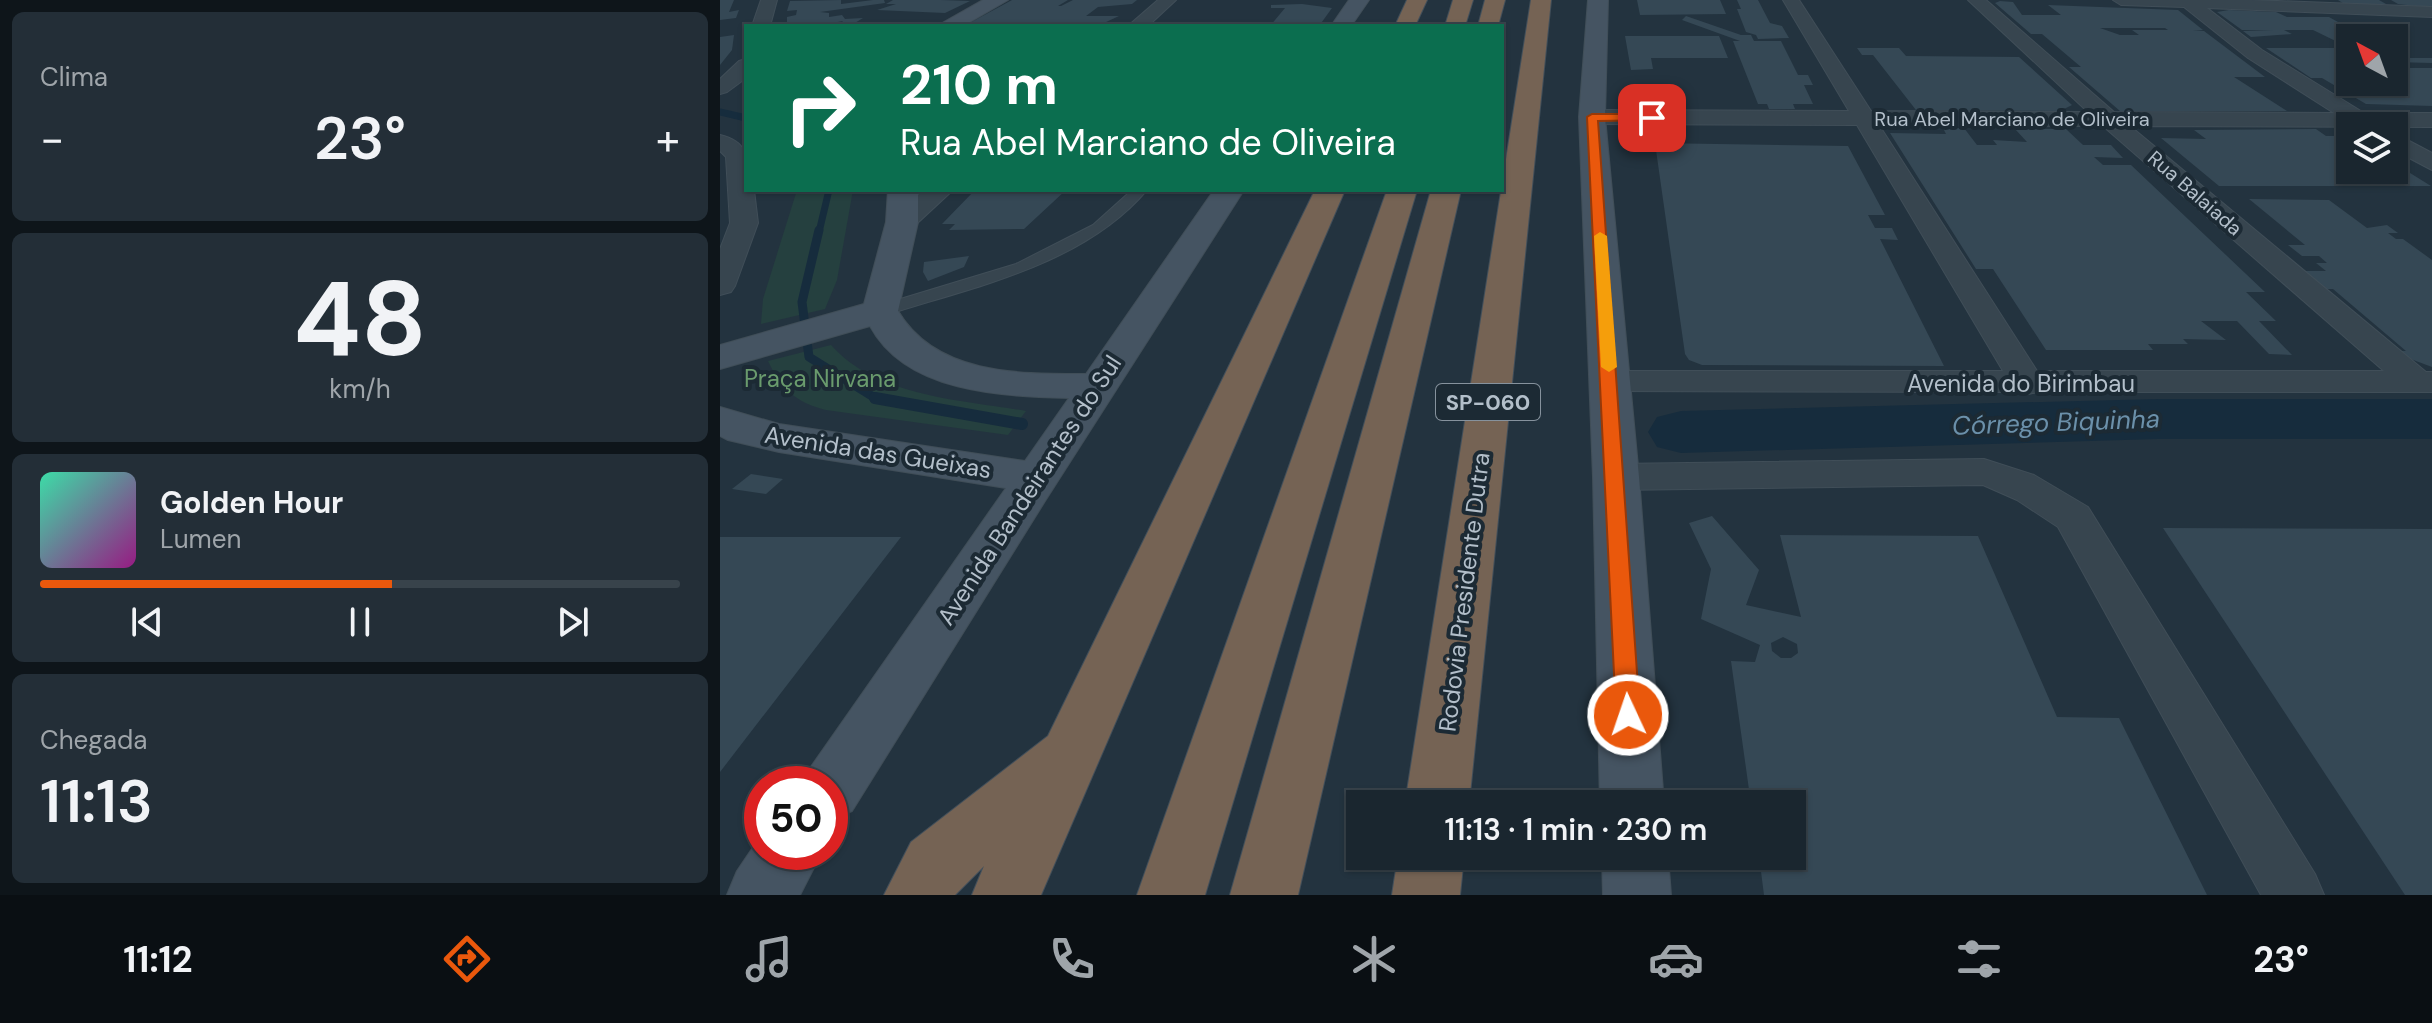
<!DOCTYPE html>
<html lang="pt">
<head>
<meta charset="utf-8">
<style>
  :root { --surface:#1a262f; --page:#232e37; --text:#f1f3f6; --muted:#9fa5aa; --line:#38434b; --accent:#ea580c }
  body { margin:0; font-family:"DM Sans",sans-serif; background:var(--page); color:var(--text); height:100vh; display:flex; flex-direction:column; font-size:30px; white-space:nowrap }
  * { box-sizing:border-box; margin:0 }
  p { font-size:26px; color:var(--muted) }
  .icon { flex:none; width:44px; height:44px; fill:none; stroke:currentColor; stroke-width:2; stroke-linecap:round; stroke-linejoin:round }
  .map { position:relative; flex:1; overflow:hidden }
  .side { display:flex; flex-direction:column; gap:12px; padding:12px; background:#0e151a; width:720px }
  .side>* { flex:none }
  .banner { position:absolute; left:24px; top:24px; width:760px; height:168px; border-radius:0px; box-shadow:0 2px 6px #0004,0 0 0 2px var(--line); background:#0b6e4f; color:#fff; overflow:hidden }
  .needle { width:52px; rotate:319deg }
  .buttons { position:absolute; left:1616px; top:24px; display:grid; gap:16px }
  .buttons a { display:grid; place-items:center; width:72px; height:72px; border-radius:0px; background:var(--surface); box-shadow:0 2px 6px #0004,0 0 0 2px var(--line); font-size:40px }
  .speed { position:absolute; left:24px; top:766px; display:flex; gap:16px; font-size:40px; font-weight:700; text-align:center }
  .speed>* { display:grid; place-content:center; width:104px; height:104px; border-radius:50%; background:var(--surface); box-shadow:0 2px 6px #0004,0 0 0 2px var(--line); line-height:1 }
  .speed .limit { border:12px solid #d22; background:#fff; color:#111 }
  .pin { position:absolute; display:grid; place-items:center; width:68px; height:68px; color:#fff; margin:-34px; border-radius:16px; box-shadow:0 4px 12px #0006 }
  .me { position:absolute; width:88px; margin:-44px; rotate:357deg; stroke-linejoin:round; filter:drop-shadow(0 0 6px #0008) }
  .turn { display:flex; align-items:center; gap:28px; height:168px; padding:0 24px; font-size:36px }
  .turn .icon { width:104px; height:104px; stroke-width:2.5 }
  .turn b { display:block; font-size:56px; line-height:68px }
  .big { font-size:60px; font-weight:600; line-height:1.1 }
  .side .card { flex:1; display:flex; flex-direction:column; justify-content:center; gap:12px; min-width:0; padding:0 28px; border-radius:12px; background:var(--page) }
  .side .dial { align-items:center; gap:0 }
  .dial b { font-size:104px; line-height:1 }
  .song { display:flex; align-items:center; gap:24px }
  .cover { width:96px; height:96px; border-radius:12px; background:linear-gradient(135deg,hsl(160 70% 55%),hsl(310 70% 35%)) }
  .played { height:8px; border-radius:4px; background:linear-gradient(90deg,var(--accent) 55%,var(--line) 55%) }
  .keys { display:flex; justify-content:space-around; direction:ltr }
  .heat { display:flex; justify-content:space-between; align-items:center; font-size:44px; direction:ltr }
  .trip { position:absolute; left:626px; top:790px; width:460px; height:80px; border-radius:0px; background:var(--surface); box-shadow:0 2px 6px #0004,0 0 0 2px var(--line); font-weight:600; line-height:80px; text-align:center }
  .tabs { display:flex; height:128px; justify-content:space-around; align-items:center; background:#0a0f13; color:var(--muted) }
  .tabs .icon { width:56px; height:56px }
  .tabs .current { color:var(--accent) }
  .tabs b { font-size:36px; color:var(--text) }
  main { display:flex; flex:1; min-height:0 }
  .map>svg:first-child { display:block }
  .green { fill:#25403f }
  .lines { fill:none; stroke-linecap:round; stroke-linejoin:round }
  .stream-far2 { stroke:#162c3d; stroke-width:7 }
  .stream-far1 { stroke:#162c3d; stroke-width:9 }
  .stream { stroke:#162c3d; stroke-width:12 }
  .river { fill:#162c3d; fill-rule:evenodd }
  .building { fill:#354855; fill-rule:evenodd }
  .lane-casing { stroke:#404e58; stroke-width:2 }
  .street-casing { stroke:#404e58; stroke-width:2 }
  .secondary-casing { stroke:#404e58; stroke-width:2 }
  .highway-casing { stroke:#424f5a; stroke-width:2 }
  .lane { fill:#37454f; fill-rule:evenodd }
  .street { fill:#37454f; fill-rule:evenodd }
  .secondary { fill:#455462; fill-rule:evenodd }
  .highway { fill:#756354; fill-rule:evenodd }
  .route { fill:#ea580c; stroke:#983908; stroke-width:2 }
  .slow { fill:#f59e0b }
  .labels { text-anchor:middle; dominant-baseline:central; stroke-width:8; stroke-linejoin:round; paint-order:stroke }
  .far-street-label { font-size:20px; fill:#b3bfca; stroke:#1c2a34 }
  .shield { fill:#1c2a34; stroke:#86929d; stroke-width:2 }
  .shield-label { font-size:22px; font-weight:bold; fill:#b3bfca }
  .park-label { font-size:24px; fill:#6a9b6d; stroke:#1c2a34 }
  .street-label { font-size:24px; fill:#b3bfca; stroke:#1c2a34 }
  .water-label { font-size:26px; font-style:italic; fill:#6b90aa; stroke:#1c2a34 }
</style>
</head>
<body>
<main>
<section class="side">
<div class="card"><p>Clima</p>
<div class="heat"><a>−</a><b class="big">23°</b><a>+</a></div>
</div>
<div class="card dial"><b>48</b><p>km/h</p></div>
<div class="card">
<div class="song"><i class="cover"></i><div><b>Golden Hour</b><p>Lumen</p></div></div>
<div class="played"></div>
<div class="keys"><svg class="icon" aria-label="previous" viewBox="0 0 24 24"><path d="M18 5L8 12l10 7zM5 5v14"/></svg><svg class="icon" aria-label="pause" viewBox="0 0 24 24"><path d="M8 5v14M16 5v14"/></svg><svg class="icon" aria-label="next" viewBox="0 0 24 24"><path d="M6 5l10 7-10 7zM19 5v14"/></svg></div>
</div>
<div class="card"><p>Chegada</p><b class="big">11:13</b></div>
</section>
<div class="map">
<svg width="1712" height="895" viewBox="0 0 1712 895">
  <rect width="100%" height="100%" fill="#23333f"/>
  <g class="green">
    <polygon points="77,190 133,190 117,280 105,309 41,324 43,299"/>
    <path d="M111 345C157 397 242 400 306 411L288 435 106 410C75 402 61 389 48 361Z"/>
  </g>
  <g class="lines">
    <g class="stream-far2">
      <polyline points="0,112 26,118"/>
      <polyline points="99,232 109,190"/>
    </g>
    <polyline class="stream-far1" points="99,230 82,302 89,357 155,398 166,400"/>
    <polyline class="stream" points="155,398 302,424"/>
    <polygon class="river" points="1438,399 1712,399 1712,439 1438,439 961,453 937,447 928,432 937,417 961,411"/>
  </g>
  <g class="building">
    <polygon points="0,0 14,0 9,12 19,10 16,18 0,20"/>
    <polygon points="121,0 121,4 153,0 164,0 165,3 100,12 109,13 109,17 122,15 125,19 143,18 130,26 118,26 123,21 107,24 108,26 67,26 67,17 76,15 77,10 67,11 70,1"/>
    <polygon points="173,0 221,0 250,1 225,13 157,10 176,4 166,4"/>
    <polygon points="292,0 348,0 338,6 341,6 353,0 417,0 412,4 378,7 366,16 399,16 384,23 246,25"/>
    <polygon points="917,0 1000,0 1006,14 920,15"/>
    <polygon points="1017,0 1038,0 1050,23 1062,26 1069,38 1038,39 1036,35 1026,32 1017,9 1021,9"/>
    <polygon points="1618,0 1659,0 1666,4 1626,5"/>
    <polygon points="1671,0 1712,0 1712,8 1678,4"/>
    <path d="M1280 1 1293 2 1302 15H1341L1328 5 1458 10 1483 30H1473L1484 31 1545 77H1514L1567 111H1400L1349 67H1361L1322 34H1311L1275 3ZM1380 28H1445L1448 30H1412L1419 35H1400Z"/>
    <polygon points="582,4 612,8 599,26 550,26 565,8 551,8 551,5"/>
    <polygon points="1509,10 1556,12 1567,17 1609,17 1618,22 1632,22 1666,38 1630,38 1630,82 1674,82 1674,68 1712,68 1712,106 1646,104 1602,78 1591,78 1546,48 1630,48 1593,30 1564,30 1572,34 1531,37 1523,31 1553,30 1522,30 1497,12"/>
    <polygon points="966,16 1021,35 1031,35 1034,41 1061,41 1078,75 1088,75 1093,85 1084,85 1093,104 1073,104 1075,109 1049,109 1047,104 1038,104 1013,41 1020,41 962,20"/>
    <polygon points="14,35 12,50 0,65 0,37"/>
    <polygon points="905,36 999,36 1008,58 931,58 933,69 911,70"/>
    <polygon points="1137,48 1179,48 1186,56 1299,57 1352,105 1340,111 1196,110 1153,55 1142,55"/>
    <polygon points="1674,58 1712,58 1712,63 1674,62"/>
    <polygon points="1223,128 1244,128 1257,145 1277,145 1273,140 1307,142 1295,129 1346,129 1363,145 1391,145 1403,158 1374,157 1383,165 1411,165 1545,292 1526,292 1556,321 1539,321 1572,355 1549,354 1517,321 1481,321 1506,340 1463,339 1468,344 1428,344 1433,350 1326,350 1273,269 1256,269 1170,133 1226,134"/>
    <polygon points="1596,129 1606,136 1630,136 1630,170 1674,170 1674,163 1711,186 1499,186 1441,138 1486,139 1474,130"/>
    <polygon points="935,143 1128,146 1165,215 1148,215 1155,228 1172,228 1178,240 1160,239 1224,366 982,365 969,360 965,354"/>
    <polygon points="255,190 346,190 304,229 229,230 235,224 222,224"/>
    <polygon points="1529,199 1609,200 1647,228 1667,225 1678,233 1668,233 1676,239 1683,239 1712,260 1712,367 1688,358 1679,351 1686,351 1613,289 1607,289 1585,271 1606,271 1596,263 1607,263 1599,256 1582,256 1568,245 1585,245"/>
    <polygon points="249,256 244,267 208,281 203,272 204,262"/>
    <polygon points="31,474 63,479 46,494 12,489"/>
    <path d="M992 516 1039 570 1026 605 1081 617 1060 535 1258 536 1337 717 1399 718 1487 895H1044L1039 856H1072V804H1031L1011 661 1035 662 1040 645 981 619 991 569 969 523ZM1063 637 1077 644 1078 653 1071 658H1061L1052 651 1051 643Z"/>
    <polygon points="1443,528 1712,529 1712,895 1685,895"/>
    <polygon points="0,537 181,537 0,772"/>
  </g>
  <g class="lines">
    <g class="lane-casing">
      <path id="lane" d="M412 190H427C363 265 256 286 166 315H154L152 311 154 307 296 264 373 225Z"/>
    </g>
    <g class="street-casing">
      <g id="street">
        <polygon points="41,0 57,0 50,26 32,26"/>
        <polygon points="438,0 456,0 428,26 408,26"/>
        <path d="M1063 0H1079L1151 111 1368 112 1248 0H1266L1394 112 1614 113 1528 58 1464 7 1401 5 1393 0H1532L1712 7V17L1487 8 1542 50 1644 113H1712V127L1410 126 1706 372H1712V392H1318L1308 394 1298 392 890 391 878 388 873 381 878 374 890 371H1283L1137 125 872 124 861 117 872 110 1129 111ZM1159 125 1383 126 1664 371H1317Z"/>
        <polygon points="26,59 26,78 7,92 0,94 0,79 19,61"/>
        <polygon points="1674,133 1712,153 1712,170 1674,150"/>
        <path d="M0 135C33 143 26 162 26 190H34L38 223 15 286 11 292 0 295V249L10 223 6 157 0 151Z"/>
        <polygon points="204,190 233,190 192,228 172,228 168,222"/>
        <polygon points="1264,459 1314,475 1368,507 1595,874 1604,895 1541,895 1338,527 1297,500 1263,485 896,490 882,486 876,477 882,468 896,464"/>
      </g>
    </g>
    <g class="secondary-casing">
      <g id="secondary">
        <polygon points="263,0 288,0 243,26 217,26"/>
        <polygon points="629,0 649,0 631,26 611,26"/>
        <polygon points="868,0 888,0 885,117 919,477 944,804 880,804 873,477 859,117"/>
        <path d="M168 190H198V222L178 311C216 375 299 374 366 374L494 190H524L325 501 132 811 110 820V784H82L88 771 286 488 59 452 8 440 0 436V407L59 424 305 461 349 398C281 396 186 393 150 326L0 369V345L144 304 166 222Z"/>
        <polygon points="42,834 42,852 102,852 80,895 7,895 17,871"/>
        <polygon points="882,856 948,856 951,895 883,895"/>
      </g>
    </g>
    <g class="highway-casing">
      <g id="highway">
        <polygon points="687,0 707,0 695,26 675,26"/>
        <polygon points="733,0 753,0 745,26 725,26"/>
        <polygon points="765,0 785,0 778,26 758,26"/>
        <polygon points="811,0 831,0 749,804 685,804"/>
        <polygon points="595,190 625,190 321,895 252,895 264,866 235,895 164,895 191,842 328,736"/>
        <polygon points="667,190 697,190 485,895 417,895"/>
        <polygon points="711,190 741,190 578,895 510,895"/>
        <polygon points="678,856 744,856 740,895 672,895"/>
      </g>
    </g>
    <use href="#lane" class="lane"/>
    <use href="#street" class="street"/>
    <use href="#secondary" class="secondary"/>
    <use href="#highway" class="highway"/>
  </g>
  <polygon class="route" points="932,114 938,118 936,120 878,121 920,715 917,722 908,725 899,722 896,715 867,117 872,114"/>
  <polygon class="slow" points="880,232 887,236 897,367 889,372 881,367 874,236"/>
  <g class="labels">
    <g class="far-street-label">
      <text x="1292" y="119">Rua Abel Marciano de Oliveira</text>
      <text transform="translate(1475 193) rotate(41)">Rua Balaiada</text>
    </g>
    <rect class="shield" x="716" y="384" width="104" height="36" rx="6"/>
    <g class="shield-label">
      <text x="768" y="402">SP-060</text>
    </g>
    <g class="park-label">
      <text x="100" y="378">Praça Nirvana</text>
    </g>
    <g class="street-label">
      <text x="1301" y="383">Avenida do Birimbau</text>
      <text transform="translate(158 452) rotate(9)">Avenida das Gueixas</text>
      <text transform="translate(309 490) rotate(-57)">Avenida Bandeirantes do Sul</text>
      <text transform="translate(744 592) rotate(-83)">Rodovia Presidente Dutra</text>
    </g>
    <g class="water-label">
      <text transform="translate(1336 422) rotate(-2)">Córrego Biquinha</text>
    </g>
  </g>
</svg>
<div class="buttons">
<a><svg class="needle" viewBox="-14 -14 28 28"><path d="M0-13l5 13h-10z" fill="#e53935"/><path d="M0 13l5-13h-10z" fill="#9fa5aa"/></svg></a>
<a><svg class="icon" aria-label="layers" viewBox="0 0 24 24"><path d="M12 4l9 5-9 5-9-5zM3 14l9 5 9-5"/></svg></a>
</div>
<div class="speed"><div class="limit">50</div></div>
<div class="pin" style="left:932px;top:118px;background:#d93025"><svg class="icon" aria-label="arrive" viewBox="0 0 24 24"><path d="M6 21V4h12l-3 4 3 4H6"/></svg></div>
<svg class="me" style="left:908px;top:715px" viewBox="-20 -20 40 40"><circle r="17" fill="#ea580c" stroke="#fff" stroke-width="3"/><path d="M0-11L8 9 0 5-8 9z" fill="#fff"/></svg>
<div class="trip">11:13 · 1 min · 230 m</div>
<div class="banner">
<div class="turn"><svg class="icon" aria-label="right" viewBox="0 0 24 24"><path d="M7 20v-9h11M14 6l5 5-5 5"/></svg><div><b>210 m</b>Rua Abel Marciano de Oliveira</div></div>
</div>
</div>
</main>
<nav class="tabs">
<b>11:12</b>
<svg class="icon current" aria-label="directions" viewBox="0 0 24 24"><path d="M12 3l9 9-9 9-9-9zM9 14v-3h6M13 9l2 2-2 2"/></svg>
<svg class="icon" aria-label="music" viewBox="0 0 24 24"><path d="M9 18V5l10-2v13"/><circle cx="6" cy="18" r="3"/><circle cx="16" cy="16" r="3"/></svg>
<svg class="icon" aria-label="phone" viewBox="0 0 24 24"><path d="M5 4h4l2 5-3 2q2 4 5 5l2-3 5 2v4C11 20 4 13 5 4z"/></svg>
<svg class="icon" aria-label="climate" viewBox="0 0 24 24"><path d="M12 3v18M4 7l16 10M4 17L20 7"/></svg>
<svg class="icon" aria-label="car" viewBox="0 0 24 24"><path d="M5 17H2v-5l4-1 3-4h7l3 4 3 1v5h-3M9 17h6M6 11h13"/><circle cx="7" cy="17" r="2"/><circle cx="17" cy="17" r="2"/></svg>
<svg class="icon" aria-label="filters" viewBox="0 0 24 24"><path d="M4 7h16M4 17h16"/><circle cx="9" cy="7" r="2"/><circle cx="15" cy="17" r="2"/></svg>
<b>23°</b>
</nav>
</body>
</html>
